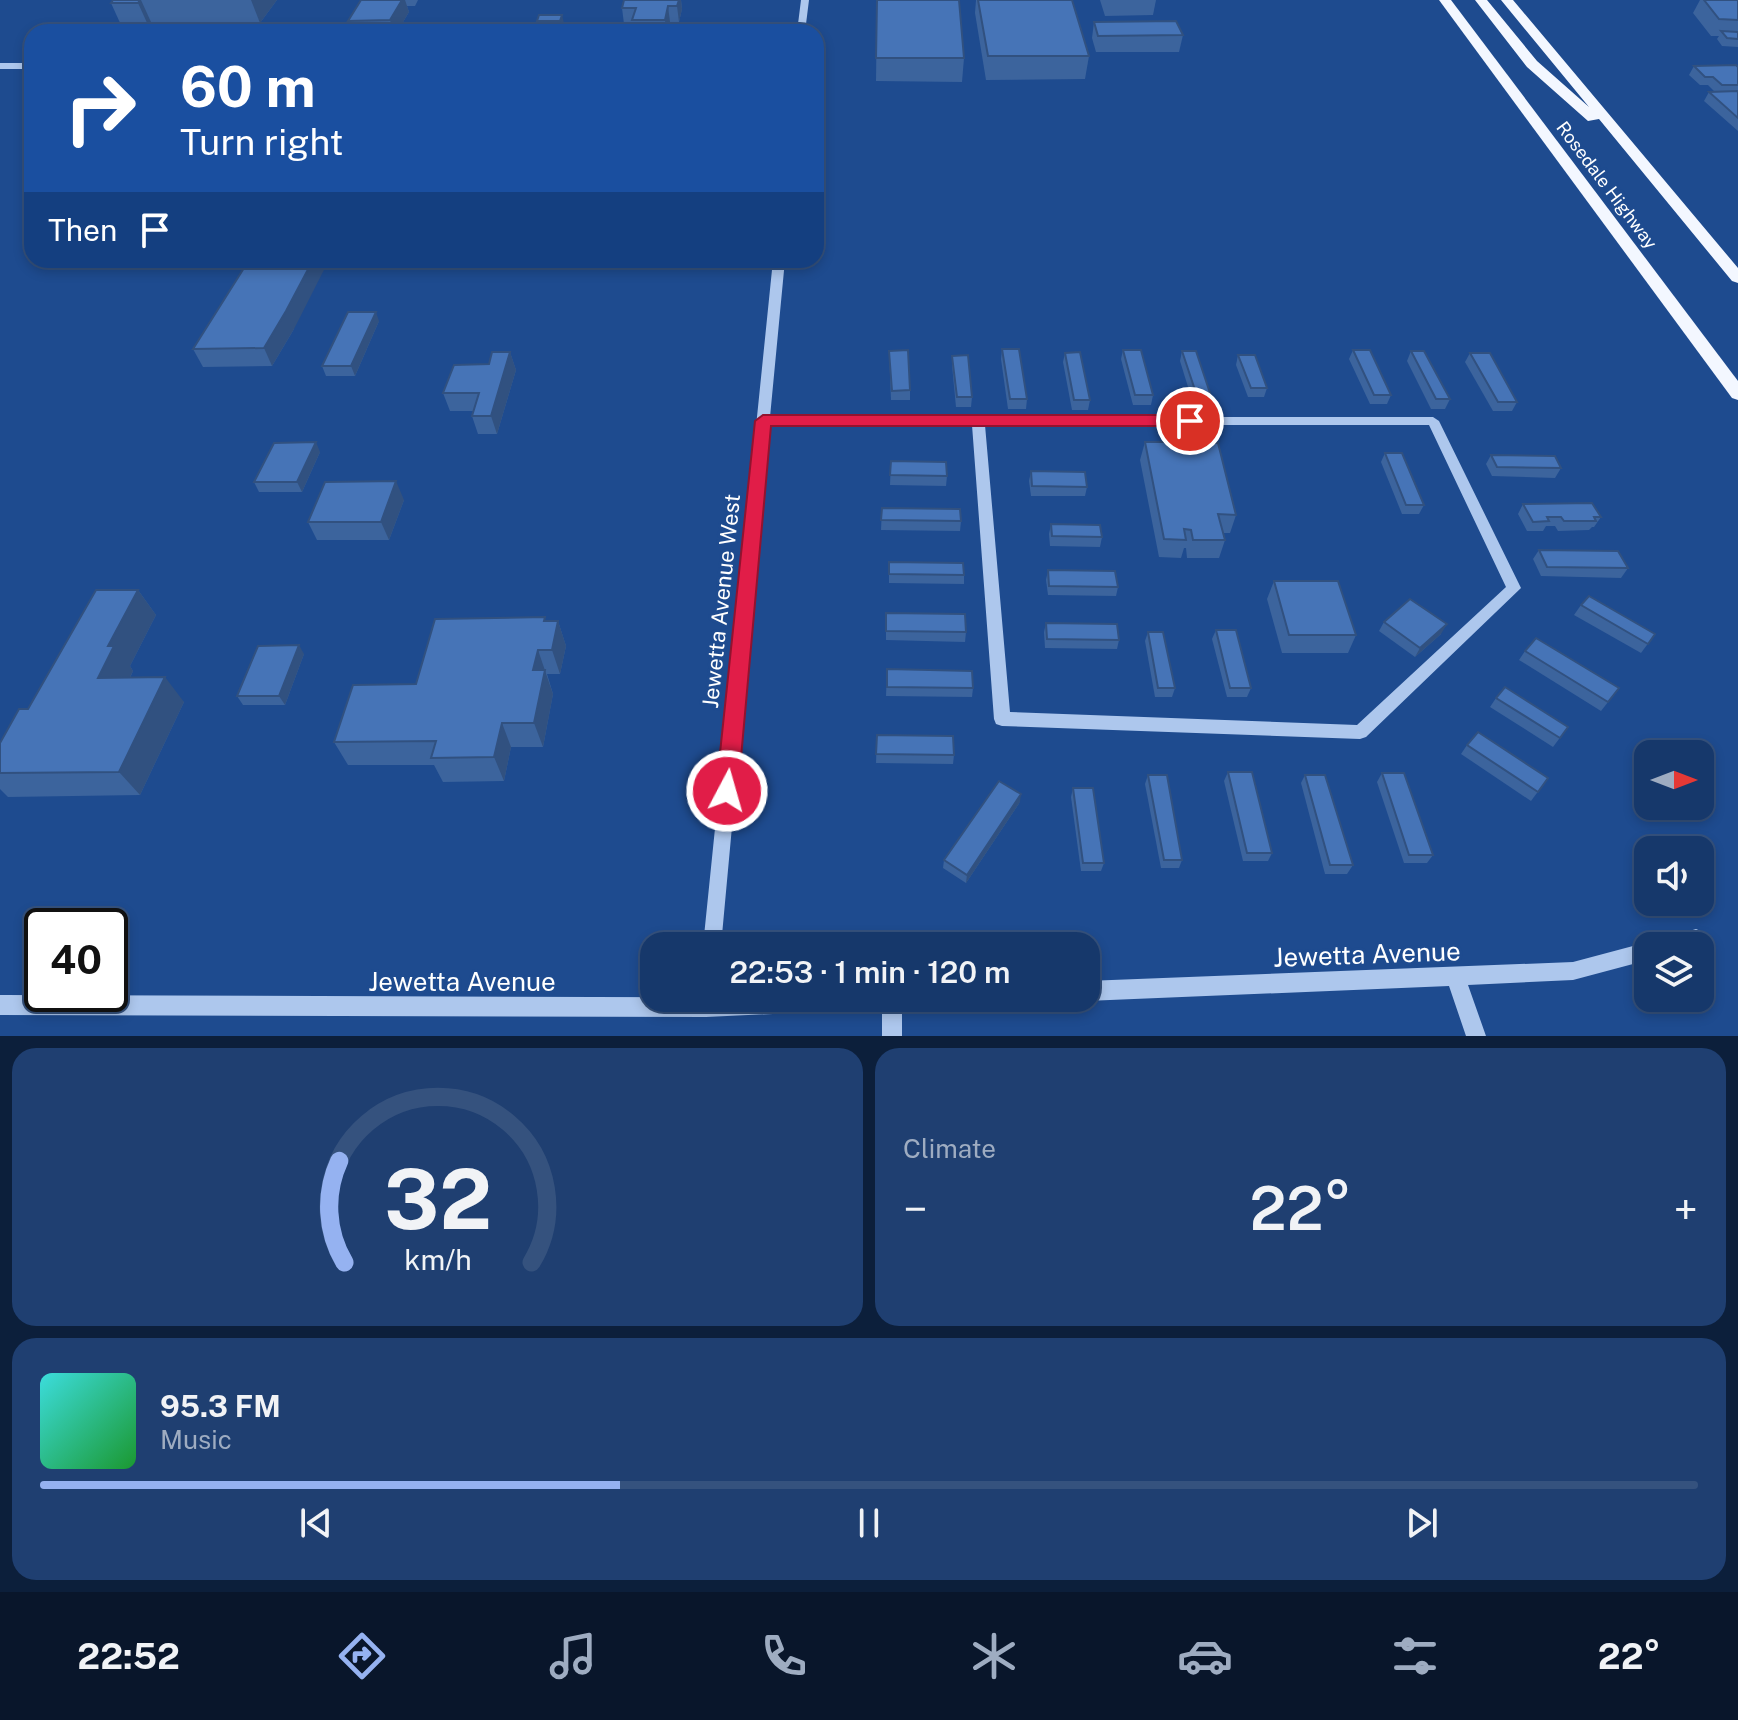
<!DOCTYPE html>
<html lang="en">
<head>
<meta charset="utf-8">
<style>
  :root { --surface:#16386b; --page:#1f3f71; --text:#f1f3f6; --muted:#9eacc1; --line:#35527e; --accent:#95b2f1 }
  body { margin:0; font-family:"Public Sans",sans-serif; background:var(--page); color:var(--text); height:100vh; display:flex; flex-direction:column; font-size:30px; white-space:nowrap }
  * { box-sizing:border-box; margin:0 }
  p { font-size:26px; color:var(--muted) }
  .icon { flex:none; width:44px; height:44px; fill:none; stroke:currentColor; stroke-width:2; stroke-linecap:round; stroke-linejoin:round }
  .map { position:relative; height:1036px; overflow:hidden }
  .details { display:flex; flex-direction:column; gap:12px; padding:12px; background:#0c1f3b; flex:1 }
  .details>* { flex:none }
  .hud { position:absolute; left:24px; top:24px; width:800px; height:244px; border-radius:24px; box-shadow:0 4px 12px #0003,0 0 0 2px var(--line); background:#1a4fa0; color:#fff; overflow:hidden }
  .needle { width:52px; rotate:90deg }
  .controls { position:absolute; left:1634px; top:740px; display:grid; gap:16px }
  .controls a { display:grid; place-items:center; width:80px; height:80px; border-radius:16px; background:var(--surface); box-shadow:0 4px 12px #0003,0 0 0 2px var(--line); font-size:40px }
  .speed { position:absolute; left:24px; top:908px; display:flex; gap:16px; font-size:40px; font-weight:700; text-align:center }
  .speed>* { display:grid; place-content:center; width:104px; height:104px; border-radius:50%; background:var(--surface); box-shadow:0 4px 12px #0003,0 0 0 2px var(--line); line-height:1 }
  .speed .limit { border:4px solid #111; border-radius:12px; background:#fff; color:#111 }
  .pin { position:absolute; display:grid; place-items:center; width:68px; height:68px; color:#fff; margin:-34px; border:4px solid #fff; border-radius:50%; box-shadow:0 2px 8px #0007 }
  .me { position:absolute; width:88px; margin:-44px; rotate:6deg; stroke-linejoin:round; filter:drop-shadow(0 0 6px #0008) }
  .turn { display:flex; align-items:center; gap:28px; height:168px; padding:0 24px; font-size:36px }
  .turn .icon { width:104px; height:104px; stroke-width:2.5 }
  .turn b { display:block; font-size:56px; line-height:68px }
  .then { display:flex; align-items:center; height:76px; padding:0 24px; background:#0003; gap:16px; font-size:30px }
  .big { font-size:60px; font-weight:600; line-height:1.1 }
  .details .card { flex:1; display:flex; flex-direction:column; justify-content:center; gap:12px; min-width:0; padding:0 28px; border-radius:24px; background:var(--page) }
  .details .dial { align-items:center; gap:0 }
  .dial svg { height:208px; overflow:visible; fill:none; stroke:var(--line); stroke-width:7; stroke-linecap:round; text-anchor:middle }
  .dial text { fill:var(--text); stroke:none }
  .song { display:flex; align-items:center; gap:24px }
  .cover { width:96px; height:96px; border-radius:12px; background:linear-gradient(135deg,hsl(180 70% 55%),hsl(130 70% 35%)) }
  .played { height:8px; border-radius:4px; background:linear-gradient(90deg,var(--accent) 35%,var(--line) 35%) }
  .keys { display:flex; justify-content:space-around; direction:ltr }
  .heat { display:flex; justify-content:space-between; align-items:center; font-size:44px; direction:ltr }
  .details .tiles { flex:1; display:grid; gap:12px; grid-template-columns:1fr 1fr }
  .card:last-child { grid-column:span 2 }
  .trip { position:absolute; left:640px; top:932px; width:460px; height:80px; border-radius:24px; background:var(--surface); box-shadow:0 4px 12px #0003,0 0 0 2px var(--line); font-weight:600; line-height:80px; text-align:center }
  .tabs { display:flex; height:128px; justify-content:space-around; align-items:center; background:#09162b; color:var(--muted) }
  .tabs .icon { width:56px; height:56px }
  .tabs .selected { color:var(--accent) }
  .tabs b { font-size:36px; color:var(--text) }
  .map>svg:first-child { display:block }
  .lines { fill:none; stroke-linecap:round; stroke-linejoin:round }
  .minor { fill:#adc7ed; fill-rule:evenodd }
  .major { fill:#f3f7ff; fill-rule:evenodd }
  .wall { fill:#3c649d }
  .shaded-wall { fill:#315180 }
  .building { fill:#4674b7; stroke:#315180; stroke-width:2 }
  .route { fill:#e11d48; stroke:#92132f; stroke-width:2 }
  .labels { text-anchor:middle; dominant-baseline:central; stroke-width:6; stroke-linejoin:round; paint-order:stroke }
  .far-street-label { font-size:18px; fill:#fff; stroke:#1e4b8f }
  .street-label { font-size:22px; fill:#fff; stroke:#1e4b8f }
  .near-street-label { font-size:26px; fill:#fff; stroke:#1e4b8f }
</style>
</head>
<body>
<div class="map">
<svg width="1738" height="1036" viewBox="0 0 1738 1036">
  <rect width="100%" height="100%" fill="#1e4b8f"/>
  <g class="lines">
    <g class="minor">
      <polygon points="801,0 809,0 805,32 797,32"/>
      <rect x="0" y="63" width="32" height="6"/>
      <path d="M773 260H785L770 417H1433L1439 421 1521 588 1366 737 1360 739 1002 726 996 724 994 719 972 425H769L721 946H703ZM985 425H1429L1506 587 1357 725 1010 712Z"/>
      <polygon points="1696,929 1703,932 1705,938 1703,944 1658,946 1660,940"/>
      <polygon points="1648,942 1655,946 1648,946 1648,960 1573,980 1468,985 1486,1036 1466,1036 1449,986 1086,1001 1080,998 1086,998 1086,981 1573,962"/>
      <polygon points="0,995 934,998 931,1005 924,1008 902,1009 902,1036 882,1036 882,1009 706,1017 0,1015"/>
    </g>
    <g class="major">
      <polygon points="1439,0 1451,0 1738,381 1738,400 1732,398"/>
      <polygon points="1475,0 1487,0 1537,61 1589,107 1501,0 1513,0 1738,268 1738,283 1732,281 1599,119 1588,121 1527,67"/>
    </g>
  </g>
  <g class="wall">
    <polygon points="113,0 277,0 260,23 151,22 148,25 121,25 111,3"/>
    <polygon points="361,0 418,0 415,6 407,6 409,12 397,32 351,32 348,21"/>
    <polygon points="624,0 681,0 682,9 679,22 670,22 668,32 634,32 632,24 624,24 622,8"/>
    <polygon points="877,0 964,58 962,82 876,81"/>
    <polygon points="976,0 1072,0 1089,56 1085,79 986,80 975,13"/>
    <polygon points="1100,0 1156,0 1153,15 1105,16"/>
    <polygon points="1700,0 1738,0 1738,47 1722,46 1717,39 1719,36 1711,36 1693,13"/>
    <polygon points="539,15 564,23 561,30 539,30 537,21"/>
    <polygon points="1094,22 1183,35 1179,52 1096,52 1092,38"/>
    <polygon points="1694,66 1738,67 1738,131 1704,101 1709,92 1715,92 1708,85 1700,85 1689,75"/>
    <polygon points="379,321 355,376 326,376 322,366"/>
    <polygon points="294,329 272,366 203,367 193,349"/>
    <polygon points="1002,349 1027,399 1026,409 1008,409 1001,359"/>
    <polygon points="1123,350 1153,395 1151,405 1133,405 1121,359"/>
    <polygon points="1353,350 1391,395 1387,404 1370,404 1349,359"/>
    <polygon points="889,351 910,390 910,400 891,400"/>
    <polygon points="1182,351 1210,393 1207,403 1193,403 1180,361"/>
    <polygon points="1411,351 1450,399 1445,409 1431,409 1407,361"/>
    <polygon points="510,352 516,370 497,434 478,434 472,416 473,411 450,411 443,393"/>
    <polygon points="1065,353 1090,400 1088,410 1072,410 1063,362"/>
    <polygon points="1470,353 1517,402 1512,411 1493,411 1465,362"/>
    <polygon points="1238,355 1267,388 1264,397 1248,397 1236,365"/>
    <polygon points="952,356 972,397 971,407 956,407 952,365"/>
    <polygon points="1170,439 1236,515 1230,533 1223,533 1225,540 1219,558 1187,558 1186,548 1184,548 1181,558 1159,557 1140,460 1145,442 1169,442"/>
    <polygon points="320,452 302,492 259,492 254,482"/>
    <polygon points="1385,453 1424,505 1419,514 1402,514 1381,462"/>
    <polygon points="1491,455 1561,468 1555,478 1492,476 1486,464"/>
    <polygon points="891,461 947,476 946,486 890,485"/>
    <polygon points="1031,471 1087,487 1085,496 1031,496 1029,481"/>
    <polygon points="404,500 389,540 317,540 308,522"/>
    <polygon points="1523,504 1601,517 1594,527 1592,527 1589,530 1558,531 1555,526 1546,526 1543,531 1527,531 1518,514"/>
    <polygon points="882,508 961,521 960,531 881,530"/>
    <polygon points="1051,524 1102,537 1100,547 1050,546 1049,534"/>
    <polygon points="1539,550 1628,568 1621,578 1541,576 1533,559"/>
    <polygon points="889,562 964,575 964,584 889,583"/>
    <polygon points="1048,570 1118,587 1116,596 1048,595 1046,580"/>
    <polygon points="1274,581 1356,635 1348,653 1282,653 1267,599"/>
    <polygon points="138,590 156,615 130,666 133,671 130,678 184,702 140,795 8,797 0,789 0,743"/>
    <polygon points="1581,605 1655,634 1641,653 1574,615"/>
    <polygon points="886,613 966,632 965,642 886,640"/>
    <polygon points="546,621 558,621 566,646 560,674 547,674 553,694 543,747 511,747 504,781 443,782 434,765 348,765 334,742 416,684"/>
    <polygon points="1384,622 1441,634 1415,657 1379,631"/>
    <polygon points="1046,623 1119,640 1117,649 1045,648 1044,632"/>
    <polygon points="1216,630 1251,688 1247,697 1227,697 1212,639"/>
    <polygon points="1148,632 1175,688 1172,697 1155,697 1145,641"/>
    <polygon points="1525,651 1619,688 1601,711 1519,660"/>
    <polygon points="304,654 285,705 243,705 237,696"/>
    <polygon points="887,669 973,688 972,697 886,696"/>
    <polygon points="1496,698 1568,727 1553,747 1490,707"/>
    <polygon points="877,735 954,755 953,764 876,763"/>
    <polygon points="1467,745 1548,778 1531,801 1461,754"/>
    <polygon points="1228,772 1272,853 1268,861 1243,861 1224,781"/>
    <polygon points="1382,773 1433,855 1427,863 1404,863 1377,782"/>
    <polygon points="1148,775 1182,860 1179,868 1161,868 1145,784"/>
    <polygon points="1305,775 1353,865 1347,874 1325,874 1301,783"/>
    <polygon points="1073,788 1104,863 1101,871 1081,871 1071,797"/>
    <polygon points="1020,802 966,883 943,868 944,860"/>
  </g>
  <g class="shaded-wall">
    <polygon points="140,0 141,0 151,22 148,25 138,3"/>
    <polygon points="251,0 277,0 260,23"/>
    <polygon points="402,0 405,0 409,12 397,32 394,32 390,20"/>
    <polygon points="679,0 681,0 682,9 679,22 677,6"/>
    <polygon points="668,6 670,22 668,32 666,32 665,20"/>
    <polygon points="562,15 564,23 561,30 560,21"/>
    <polygon points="313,260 329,260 294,329 272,366 264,348"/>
    <polygon points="376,312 379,321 355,376 351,366"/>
    <polygon points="510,352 516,370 497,434 491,416"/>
    <polygon points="316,442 320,452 302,492 297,482"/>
    <polygon points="396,481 404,500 389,540 381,522"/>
    <polygon points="138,590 156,615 130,666 133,671 118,702 98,678 108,646"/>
    <polygon points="558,621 566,646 560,674 552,650"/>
    <polygon points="1447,624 1441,634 1415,657 1420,648"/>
    <polygon points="299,645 304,654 285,705 279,696"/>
    <polygon points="538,650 553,694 543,747 534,723 533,670"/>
    <polygon points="165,677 184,702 140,795 119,772"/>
    <polygon points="502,723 511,747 504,781 494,757"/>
    <polygon points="1021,794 1020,802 966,883 967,875"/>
  </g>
  <g class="building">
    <polygon points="113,0 140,0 138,3 111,3"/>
    <polygon points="361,0 402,0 390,20 348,21"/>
    <polygon points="624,0 679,0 677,6 668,6 665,20 632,20 636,8 622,8"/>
    <polygon points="877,0 959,0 964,58 876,58"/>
    <polygon points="978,0 1072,0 1089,56 988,56"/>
    <polygon points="1704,0 1738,0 1738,20 1719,19"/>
    <polygon points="539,15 562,15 560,21 537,21"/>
    <polygon points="1176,21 1183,35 1098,36 1094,22"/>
    <polygon points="1721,31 1738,32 1738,39 1727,38"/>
    <polygon points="1736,65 1738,67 1738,85 1722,85 1713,77 1705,77 1694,66"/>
    <polygon points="1738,91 1738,118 1709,92"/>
    <polygon points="284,260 313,260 286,311 264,348 193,349 244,268 280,267"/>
    <polygon points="348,312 376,312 351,366 322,366"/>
    <polygon points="1002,349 1019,349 1027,399 1010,399"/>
    <polygon points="908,350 910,390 892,391 889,351"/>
    <polygon points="1123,350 1141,350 1153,395 1135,395"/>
    <polygon points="1353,350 1370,350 1391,395 1374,395"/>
    <polygon points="1182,351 1196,351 1210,393 1196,393"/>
    <polygon points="1411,351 1424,351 1450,399 1436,399"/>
    <polygon points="492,352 510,352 491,416 472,416 479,393 443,393 454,365 489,364"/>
    <polygon points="1080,352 1090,400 1074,400 1065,353"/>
    <polygon points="1470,353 1490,353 1517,402 1498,402"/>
    <polygon points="968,355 972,397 957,397 952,356"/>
    <polygon points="1238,355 1255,355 1267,388 1251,388"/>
    <polygon points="1170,439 1218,443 1236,515 1218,514 1225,540 1193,540 1191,530 1184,529 1186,540 1164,539 1145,442 1171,442"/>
    <polygon points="316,442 297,482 254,482 274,443"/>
    <polygon points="1385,453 1402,453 1424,505 1406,505"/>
    <polygon points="1491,455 1555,456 1561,468 1497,467"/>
    <polygon points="891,461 946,462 947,476 890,475"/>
    <polygon points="1031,471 1085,472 1087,487 1032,486"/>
    <polygon points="396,481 381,522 308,522 325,482"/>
    <polygon points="1592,503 1601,517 1594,517 1596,521 1564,521 1561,517 1547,517 1549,521 1533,522 1523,504"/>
    <polygon points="882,508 960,509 961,521 881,520"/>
    <polygon points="1051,524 1100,525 1102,537 1052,536"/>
    <polygon points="1539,550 1618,551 1628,568 1547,567"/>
    <polygon points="889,562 963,563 964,575 889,574"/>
    <polygon points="1048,570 1115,571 1118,587 1049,586"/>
    <polygon points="1274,581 1338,581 1356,635 1289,635"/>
    <polygon points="96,590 138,590 108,646 114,646 98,678 165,677 119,772 0,773 0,743 19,709 28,709"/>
    <polygon points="1589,596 1655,634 1648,644 1581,605"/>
    <polygon points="1410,599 1447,624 1420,648 1384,622"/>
    <polygon points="886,613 965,614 966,632 886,631"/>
    <polygon points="545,617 544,621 558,621 552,650 538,650 533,670 545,670 534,723 502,723 494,757 431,758 436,741 334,742 353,685 416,684 435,619"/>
    <polygon points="1046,623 1117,624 1119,640 1047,639"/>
    <polygon points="1216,630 1236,630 1251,688 1230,688"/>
    <polygon points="1148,632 1163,632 1175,688 1158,688"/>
    <polygon points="1536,638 1619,688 1608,702 1525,651"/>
    <polygon points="299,645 279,696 237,696 258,646"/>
    <polygon points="887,669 972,671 973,688 887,687"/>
    <polygon points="1505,687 1568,727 1560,738 1496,698"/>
    <polygon points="1478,732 1548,778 1538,792 1467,745"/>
    <polygon points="877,735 953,736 954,755 876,754"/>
    <polygon points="1228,772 1252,772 1272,853 1247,853"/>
    <polygon points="1382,773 1404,773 1433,855 1409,855"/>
    <polygon points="1148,775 1167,775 1182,860 1164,860"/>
    <polygon points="1305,775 1325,775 1353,865 1330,865"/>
    <polygon points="999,781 1021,794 967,875 944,860"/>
    <polygon points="1073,788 1093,788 1104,863 1083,863"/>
  </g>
  <polygon class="route" points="763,415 1190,415 1199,421 1190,426 771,426 738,791 734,798 727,801 719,798 716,791 755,421"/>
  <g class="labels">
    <g class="far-street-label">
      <text transform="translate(1607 185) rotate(53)">Rosedale Highway</text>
    </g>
    <g class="street-label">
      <text transform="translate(721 601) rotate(-84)">Jewetta Avenue West</text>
    </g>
    <g class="near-street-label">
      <text transform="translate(1367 954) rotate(-2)">Jewetta Avenue</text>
      <text x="462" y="981">Jewetta Avenue</text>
    </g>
  </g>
</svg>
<div class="controls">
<a><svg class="needle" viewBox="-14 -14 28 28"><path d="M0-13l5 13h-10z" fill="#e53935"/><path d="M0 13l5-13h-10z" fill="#9eacc1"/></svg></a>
<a><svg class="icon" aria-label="sound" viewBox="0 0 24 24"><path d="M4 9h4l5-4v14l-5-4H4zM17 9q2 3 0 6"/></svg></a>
<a><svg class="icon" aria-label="layers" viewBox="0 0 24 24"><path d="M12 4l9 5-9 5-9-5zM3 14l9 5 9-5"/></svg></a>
</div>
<div class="speed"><div class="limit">40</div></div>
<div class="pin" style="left:1190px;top:421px;background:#d93025"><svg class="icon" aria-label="arrive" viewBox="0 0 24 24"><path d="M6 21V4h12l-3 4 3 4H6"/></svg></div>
<svg class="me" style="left:727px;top:791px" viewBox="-20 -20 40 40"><circle r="17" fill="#e11d48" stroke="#fff" stroke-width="3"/><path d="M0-11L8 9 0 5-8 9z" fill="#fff"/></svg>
<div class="trip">22:53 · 1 min · 120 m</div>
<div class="hud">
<div class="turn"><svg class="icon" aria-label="right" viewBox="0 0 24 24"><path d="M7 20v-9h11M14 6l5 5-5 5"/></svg><div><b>60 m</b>Turn right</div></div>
<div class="then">Then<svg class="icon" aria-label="arrive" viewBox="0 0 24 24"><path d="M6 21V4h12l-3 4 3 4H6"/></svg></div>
</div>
</div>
<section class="details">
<div class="tiles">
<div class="card dial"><svg viewBox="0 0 100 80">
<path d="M14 69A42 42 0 1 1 86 69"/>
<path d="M14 69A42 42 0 0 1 12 30" stroke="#95b2f1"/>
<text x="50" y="56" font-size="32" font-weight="700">32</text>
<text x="50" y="72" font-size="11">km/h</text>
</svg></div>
<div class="card"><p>Climate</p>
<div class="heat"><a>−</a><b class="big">22°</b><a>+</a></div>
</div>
<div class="card">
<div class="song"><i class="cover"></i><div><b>95.3 FM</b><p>Music</p></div></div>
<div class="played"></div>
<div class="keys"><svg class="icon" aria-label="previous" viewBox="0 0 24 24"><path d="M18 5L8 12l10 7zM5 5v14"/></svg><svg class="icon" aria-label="pause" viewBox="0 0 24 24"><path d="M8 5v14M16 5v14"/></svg><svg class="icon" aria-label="next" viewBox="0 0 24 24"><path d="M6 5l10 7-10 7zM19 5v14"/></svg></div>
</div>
</div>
</section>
<nav class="tabs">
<b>22:52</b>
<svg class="icon selected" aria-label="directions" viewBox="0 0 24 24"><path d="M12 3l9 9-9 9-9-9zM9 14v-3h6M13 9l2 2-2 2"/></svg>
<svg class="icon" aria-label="music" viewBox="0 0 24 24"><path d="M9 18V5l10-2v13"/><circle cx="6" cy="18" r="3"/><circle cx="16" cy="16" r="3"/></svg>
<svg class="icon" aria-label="phone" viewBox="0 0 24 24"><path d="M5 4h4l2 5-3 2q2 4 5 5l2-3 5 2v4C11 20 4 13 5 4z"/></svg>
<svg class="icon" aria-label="climate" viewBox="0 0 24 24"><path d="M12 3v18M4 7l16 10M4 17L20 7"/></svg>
<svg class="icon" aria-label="car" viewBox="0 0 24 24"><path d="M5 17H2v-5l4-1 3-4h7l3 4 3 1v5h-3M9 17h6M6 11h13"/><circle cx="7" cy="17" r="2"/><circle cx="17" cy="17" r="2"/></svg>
<svg class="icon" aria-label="filters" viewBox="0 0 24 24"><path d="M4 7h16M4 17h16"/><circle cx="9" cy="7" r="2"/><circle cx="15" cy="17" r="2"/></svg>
<b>22°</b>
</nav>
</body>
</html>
